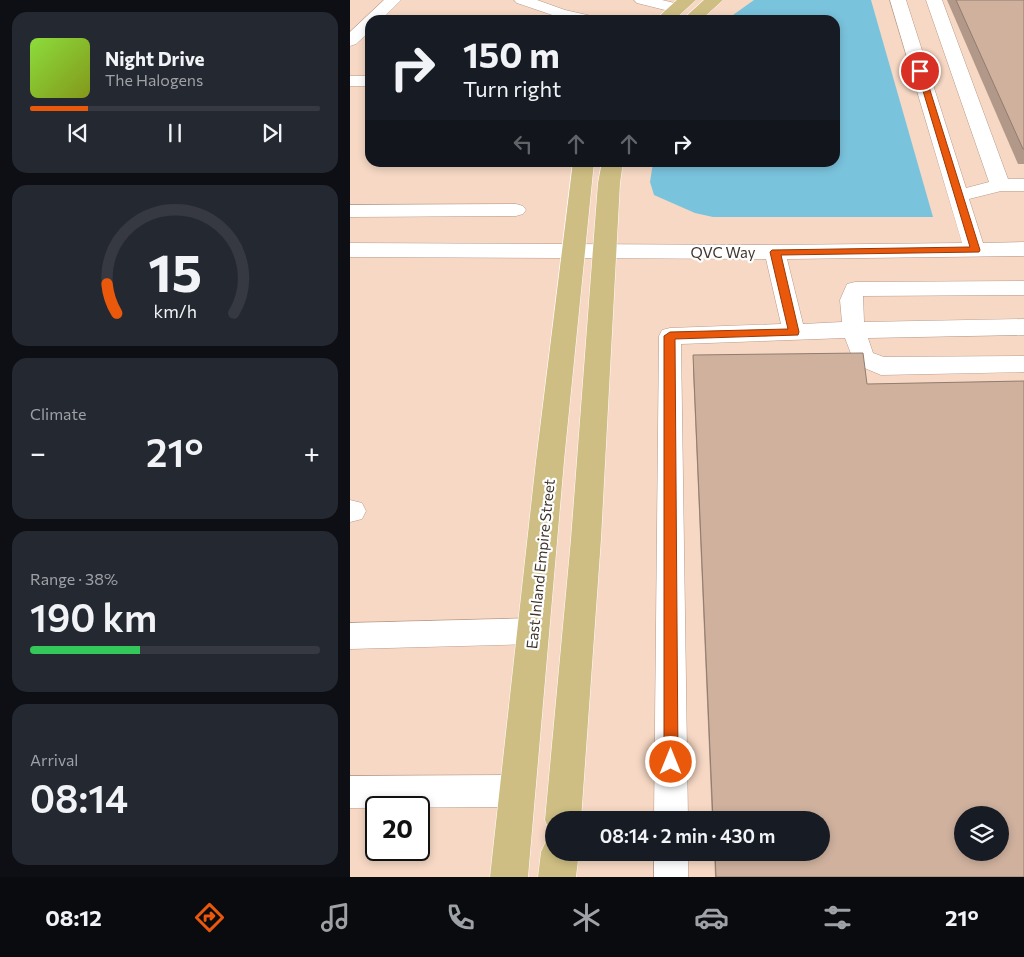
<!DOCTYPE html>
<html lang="en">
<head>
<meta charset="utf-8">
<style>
  :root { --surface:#171b24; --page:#242831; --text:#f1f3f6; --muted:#9ea1a6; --line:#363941; --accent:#ea580c }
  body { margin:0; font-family:Commissioner,sans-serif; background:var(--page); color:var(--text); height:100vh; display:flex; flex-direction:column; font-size:19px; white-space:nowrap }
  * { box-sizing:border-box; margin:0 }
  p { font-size:16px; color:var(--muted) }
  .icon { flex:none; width:28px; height:28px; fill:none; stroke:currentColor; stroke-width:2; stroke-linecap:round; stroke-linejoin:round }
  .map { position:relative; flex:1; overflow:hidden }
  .side { display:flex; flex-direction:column; gap:12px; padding:12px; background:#0d0f14; width:350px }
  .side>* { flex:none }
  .hud { position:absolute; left:15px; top:15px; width:475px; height:152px; border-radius:15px; box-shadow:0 2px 8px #0003; background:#171b24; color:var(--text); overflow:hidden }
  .fabs { position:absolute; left:604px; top:806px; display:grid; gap:10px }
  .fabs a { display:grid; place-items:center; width:55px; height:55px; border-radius:50%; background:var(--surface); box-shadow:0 2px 8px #0003; font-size:25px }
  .speed { position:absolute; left:15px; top:796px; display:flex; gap:10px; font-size:25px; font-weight:700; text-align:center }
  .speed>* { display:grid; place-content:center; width:65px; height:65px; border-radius:50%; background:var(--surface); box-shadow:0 2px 8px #0003; line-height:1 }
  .speed .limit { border:2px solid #111; border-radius:8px; background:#fff; color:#111 }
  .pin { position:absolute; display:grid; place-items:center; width:42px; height:42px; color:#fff; margin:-21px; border:2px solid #fff; border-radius:50%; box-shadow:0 1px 5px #0007 }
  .me { position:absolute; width:55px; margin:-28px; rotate:0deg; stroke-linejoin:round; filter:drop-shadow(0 0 4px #0008) }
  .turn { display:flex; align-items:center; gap:18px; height:105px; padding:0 15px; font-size:22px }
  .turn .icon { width:65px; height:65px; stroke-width:2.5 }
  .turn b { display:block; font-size:35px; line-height:42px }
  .lanes { display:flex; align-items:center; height:48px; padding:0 15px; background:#0003; justify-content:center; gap:25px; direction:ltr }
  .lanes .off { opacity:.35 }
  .big { font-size:38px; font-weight:600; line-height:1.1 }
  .side .tile { flex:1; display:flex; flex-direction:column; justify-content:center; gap:8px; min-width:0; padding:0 18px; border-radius:15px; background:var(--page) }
  .side .dial { align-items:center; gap:0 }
  .dial svg { height:130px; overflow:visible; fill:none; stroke:var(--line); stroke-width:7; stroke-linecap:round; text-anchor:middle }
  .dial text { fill:var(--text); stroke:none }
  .song { display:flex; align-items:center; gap:15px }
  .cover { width:60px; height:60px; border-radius:8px; background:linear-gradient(135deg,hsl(90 70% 55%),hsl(70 70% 35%)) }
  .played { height:5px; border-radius:2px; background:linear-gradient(90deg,var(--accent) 20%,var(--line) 20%) }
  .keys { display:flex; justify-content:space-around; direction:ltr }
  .heat { display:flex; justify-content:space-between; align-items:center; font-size:28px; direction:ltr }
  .charge { height:8px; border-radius:4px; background:linear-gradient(90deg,#34c759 38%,var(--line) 0) }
  .trip { position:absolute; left:195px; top:811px; width:285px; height:50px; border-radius:25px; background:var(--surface); box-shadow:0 2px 8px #0003; font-weight:600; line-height:50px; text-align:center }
  .tab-bar { display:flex; height:80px; justify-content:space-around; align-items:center; background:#090b0e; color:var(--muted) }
  .tab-bar .icon { width:35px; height:35px }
  .tab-bar .on { color:var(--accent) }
  .tab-bar b { font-size:22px; color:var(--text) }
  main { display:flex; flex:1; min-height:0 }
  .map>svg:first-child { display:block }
  .water { fill:#7ac3dd }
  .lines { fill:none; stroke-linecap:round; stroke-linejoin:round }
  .minor-casing { stroke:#b79a88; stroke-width:1 }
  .major-casing { stroke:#fff; stroke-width:1 }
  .minor { fill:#fff; fill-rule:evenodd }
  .major { fill:#cebe83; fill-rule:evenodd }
  .wall { fill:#b29888 }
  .building { fill:#cfb19e; stroke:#917c6f; fill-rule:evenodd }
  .route { fill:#ea580c; stroke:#983908 }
  .labels { text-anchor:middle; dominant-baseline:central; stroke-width:4.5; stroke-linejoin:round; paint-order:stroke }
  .street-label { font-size:15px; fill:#42362e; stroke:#fff }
</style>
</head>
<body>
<main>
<section class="side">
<div class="tile">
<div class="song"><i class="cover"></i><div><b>Night Drive</b><p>The Halogens</p></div></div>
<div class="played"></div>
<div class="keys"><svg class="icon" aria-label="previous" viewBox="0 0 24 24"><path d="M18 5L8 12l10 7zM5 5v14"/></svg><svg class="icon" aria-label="pause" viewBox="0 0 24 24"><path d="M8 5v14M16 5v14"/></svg><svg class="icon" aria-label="next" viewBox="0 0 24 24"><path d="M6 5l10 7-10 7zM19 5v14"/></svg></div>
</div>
<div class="tile dial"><svg viewBox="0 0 100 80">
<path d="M14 69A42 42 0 1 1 86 69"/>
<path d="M14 69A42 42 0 0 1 8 51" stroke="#ea580c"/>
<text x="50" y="56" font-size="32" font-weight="700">15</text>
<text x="50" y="72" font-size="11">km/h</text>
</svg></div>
<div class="tile"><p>Climate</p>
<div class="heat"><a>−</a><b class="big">21°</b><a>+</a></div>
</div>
<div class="tile"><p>Range · 38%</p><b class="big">190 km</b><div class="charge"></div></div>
<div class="tile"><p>Arrival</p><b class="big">08:14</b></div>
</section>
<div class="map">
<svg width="674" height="877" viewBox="0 0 674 877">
  <rect width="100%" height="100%" fill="#f6d8c4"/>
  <polygon class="water" points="404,0 521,0 583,217 363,217 345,213 304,195 300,182 303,163 485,162 485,20 376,20"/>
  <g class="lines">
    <g class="minor-casing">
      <g id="minor">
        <polygon points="34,0 51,0 31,20 20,20 20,31 6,44 0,46 0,32"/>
        <polygon points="164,0 187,0 215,10 246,17 248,20 217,20 167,3"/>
        <polygon points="284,0 312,0 333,5 335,8 333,11 327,13 287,3"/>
        <polygon points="540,0 556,0 616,188 639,182 576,0 592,0 658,179 674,179 674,191 651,191 619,199 633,243 674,242 674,256 437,259 453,324 492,322 490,300 497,284 505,282 674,281 674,295 513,296 514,322 674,319 674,335 518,338 523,353 534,357 674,356 674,372 531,375 505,364 495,338 331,344 338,820 304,820 309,336 312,330 320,328 431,324 416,259 0,257 0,243 425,245 612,243"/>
        <rect x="0" y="76" width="20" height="10"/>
        <polygon points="166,204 173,206 176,210 173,214 166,216 0,217 0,205"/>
        <polygon points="0,500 12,503 16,511 12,519 0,522"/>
        <polygon points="184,618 194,622 199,631 194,640 184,644 0,649 0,623"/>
        <polygon points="168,775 180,779 184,791 180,803 168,807 0,808 0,776"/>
        <rect x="304" y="852" width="34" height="25"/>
      </g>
    </g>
    <g class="major-casing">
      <g id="major">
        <polygon points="327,0 346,0 324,20 305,20"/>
        <polygon points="354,0 373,0 351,20 332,20"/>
        <polygon points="223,162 244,162 214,461 178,877 140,877 186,461"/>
        <polygon points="252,162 273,162 270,183 251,539 231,820 204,820 204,834 200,833 195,820 221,539 248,183"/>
        <polygon points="204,836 204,852 229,852 226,877 188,877 191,852 197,839"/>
      </g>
    </g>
    <use href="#minor" class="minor"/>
    <use href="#major" class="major"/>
  </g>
  <g class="wall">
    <polygon points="597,0 674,0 674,164 668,164"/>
    <polygon points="343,355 517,384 674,877 365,877 364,852 471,852 471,820 362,820 343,370"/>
  </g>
  <g class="building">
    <polygon points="606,0 674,0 674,149 673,149"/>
    <path d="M513 353 517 384 674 381V877H366L365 852H471V820H363L343 355ZM612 815H650V852H612Z"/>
  </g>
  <polygon class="route" points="568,69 574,71 630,250 629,252 431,255 449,332 448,335 325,339 328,762 326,767 321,769 316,767 314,762 314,336 320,332 438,329 420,252 422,250 620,247 567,71"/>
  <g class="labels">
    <g class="street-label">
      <text x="373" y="252">QVC Way</text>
      <text transform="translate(190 564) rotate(-84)">East Inland Empire Street</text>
    </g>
  </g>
</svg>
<div class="fabs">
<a><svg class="icon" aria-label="layers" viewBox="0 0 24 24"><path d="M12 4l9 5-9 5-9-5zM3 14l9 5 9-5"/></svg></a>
</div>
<div class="speed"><div class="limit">20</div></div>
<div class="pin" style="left:570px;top:71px;background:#d93025"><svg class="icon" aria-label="arrive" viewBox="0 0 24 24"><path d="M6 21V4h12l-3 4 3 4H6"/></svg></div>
<svg class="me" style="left:321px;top:762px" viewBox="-20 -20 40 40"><circle r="17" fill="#ea580c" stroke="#fff" stroke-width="3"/><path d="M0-11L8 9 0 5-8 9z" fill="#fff"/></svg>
<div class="trip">08:14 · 2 min · 430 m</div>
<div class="hud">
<div class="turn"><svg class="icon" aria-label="right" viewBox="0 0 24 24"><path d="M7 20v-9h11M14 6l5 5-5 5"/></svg><div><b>150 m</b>Turn right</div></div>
<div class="lanes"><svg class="icon off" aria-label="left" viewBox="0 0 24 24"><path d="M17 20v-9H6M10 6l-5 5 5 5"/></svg><svg class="icon off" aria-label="ahead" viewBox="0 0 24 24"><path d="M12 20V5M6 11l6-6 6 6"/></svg><svg class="icon off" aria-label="ahead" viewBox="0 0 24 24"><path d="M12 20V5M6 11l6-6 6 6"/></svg><svg class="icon" aria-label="right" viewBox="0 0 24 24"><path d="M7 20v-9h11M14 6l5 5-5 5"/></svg></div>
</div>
</div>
</main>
<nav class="tab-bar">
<b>08:12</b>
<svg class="icon on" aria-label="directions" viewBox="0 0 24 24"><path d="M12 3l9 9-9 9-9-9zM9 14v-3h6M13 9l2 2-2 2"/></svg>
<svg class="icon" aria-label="music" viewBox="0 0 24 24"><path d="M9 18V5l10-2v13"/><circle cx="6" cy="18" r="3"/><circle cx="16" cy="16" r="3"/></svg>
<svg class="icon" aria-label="phone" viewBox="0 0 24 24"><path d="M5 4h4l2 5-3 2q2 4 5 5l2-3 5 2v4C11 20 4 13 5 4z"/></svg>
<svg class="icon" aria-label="climate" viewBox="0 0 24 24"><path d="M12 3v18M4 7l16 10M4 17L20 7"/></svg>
<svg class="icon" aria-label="car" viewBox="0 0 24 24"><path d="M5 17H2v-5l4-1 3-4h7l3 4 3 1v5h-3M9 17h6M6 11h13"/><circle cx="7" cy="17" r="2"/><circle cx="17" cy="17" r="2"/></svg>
<svg class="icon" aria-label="filters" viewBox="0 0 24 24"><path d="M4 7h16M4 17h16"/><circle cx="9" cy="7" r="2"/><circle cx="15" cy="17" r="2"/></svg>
<b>21°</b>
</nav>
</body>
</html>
